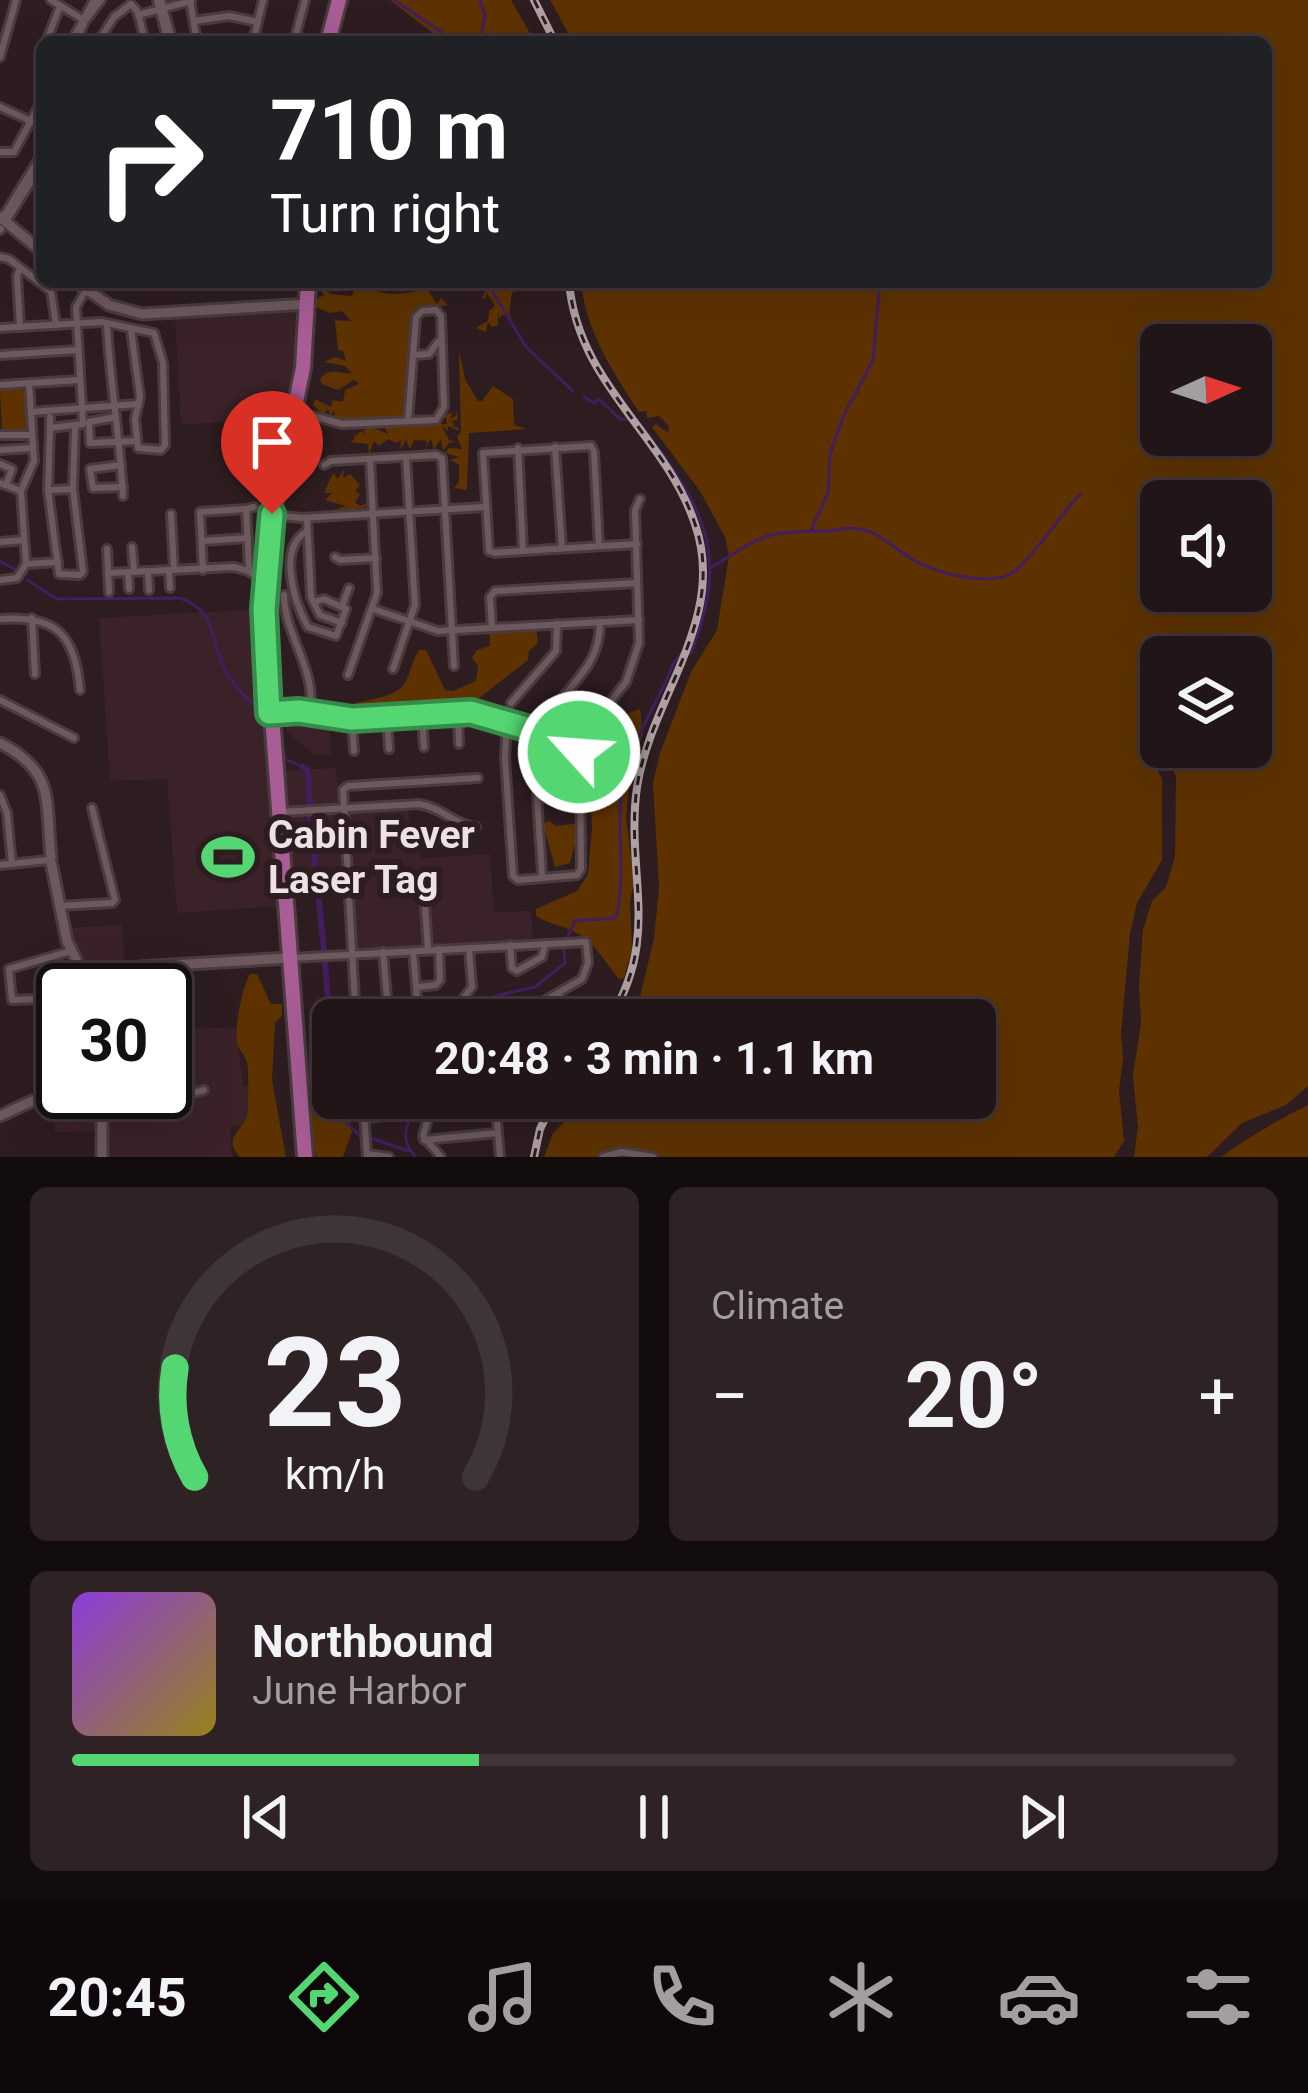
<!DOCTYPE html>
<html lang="en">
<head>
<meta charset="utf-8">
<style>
  :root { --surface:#221518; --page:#2e2225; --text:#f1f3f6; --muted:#a29fa2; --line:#3f3437; --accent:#54d672 }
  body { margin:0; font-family:Roboto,sans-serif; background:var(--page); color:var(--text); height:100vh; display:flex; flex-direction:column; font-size:45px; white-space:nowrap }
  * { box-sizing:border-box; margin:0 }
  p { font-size:39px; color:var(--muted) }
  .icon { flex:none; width:66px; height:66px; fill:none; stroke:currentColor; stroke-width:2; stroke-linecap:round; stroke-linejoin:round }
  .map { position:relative; height:1157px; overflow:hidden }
  .sheet { display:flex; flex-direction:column; gap:30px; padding:30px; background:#130c0d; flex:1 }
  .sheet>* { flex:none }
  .hud { position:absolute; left:36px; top:36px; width:1236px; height:252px; border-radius:18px; box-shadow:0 12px 48px #0002,0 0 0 3px var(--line); background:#202124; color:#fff; overflow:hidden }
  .needle { width:78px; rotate:87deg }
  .fabs { position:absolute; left:1140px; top:324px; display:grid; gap:24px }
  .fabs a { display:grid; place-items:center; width:132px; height:132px; border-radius:18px; background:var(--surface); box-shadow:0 12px 48px #0002,0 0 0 3px var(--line); font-size:60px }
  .speed { position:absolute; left:36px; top:963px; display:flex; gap:24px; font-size:60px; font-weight:700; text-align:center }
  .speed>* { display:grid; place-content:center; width:156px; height:156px; border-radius:50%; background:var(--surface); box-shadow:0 12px 48px #0002,0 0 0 3px var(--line); line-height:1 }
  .speed .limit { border:6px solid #111; border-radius:18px; background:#fff; color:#111 }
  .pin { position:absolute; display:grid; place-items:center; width:102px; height:102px; color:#fff; margin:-123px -51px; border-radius:50% 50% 50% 0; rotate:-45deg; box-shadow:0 0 12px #0007 }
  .pin .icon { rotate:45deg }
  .me { position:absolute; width:132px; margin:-66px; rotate:296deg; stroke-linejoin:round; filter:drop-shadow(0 0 9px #0008) }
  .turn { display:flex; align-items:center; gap:42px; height:252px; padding:0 36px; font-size:54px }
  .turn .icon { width:156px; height:156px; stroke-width:2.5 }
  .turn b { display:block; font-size:84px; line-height:102px }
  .big { font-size:90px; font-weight:700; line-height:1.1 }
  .sheet .card { flex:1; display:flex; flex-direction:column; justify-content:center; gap:18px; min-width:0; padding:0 42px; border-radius:18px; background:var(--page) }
  .sheet .dial { align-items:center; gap:0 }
  .dial svg { height:312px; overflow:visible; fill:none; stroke:var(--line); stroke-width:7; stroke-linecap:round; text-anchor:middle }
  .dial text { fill:var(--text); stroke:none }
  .song { display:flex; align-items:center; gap:36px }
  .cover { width:144px; height:144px; border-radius:18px; background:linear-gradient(135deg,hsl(270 70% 55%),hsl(50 70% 35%)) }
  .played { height:12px; border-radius:6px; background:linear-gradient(90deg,var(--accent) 35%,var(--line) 35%) }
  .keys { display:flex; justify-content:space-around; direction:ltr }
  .heat { display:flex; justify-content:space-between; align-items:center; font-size:66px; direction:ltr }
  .sheet .tiles { flex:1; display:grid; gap:30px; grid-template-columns:1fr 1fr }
  .card:last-child { grid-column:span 2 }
  .trip { position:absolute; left:312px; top:999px; width:684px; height:120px; border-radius:18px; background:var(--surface); box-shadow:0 12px 48px #0002,0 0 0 3px var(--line); font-weight:700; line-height:120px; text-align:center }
  .dock { display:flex; height:192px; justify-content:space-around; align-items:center; background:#0e080a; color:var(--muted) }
  .dock .icon { width:84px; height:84px }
  .dock .selected { color:var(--accent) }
  .dock b { font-size:54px; color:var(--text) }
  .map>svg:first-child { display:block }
  .built { fill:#3a2228 }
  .green { fill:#5d3200; fill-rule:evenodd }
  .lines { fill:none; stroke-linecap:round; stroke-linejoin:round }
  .stream { stroke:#421e5f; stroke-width:3 }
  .canal { stroke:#421e5f; stroke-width:6 }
  .minor-casing { stroke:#493b3e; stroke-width:12 }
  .tertiary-casing { stroke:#493b3e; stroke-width:15 }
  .primary-casing { stroke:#493b3e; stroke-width:20 }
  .minor { stroke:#6d595d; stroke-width:6 }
  .tertiary { stroke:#6d595d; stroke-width:9 }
  .primary { stroke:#a85d95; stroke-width:14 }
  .rail-casing { stroke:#aea0a3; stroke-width:8 }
  .rail { stroke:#2d1c20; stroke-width:3; stroke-dasharray:9; stroke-linecap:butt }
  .route-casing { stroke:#378b4a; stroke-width:30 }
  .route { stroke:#54d672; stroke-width:21 }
  .labels { text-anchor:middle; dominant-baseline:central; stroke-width:12; stroke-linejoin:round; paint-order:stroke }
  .poi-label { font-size:39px; font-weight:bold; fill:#ede1e3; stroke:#2d1c20; text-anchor:start }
</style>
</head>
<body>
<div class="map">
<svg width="1308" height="1157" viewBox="0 0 1308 1157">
  <rect width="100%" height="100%" fill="#2d1c20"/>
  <g class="built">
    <polygon points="299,308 304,314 291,417 181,425 175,316"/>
    <polygon points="259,609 280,906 177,913 167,779 110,781 99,618"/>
    <polygon points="299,715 329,723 331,754 315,755 288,733 282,716"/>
    <polygon points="336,768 347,891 289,895 280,771"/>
    <polygon points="408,809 410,830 418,830 421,858 490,854 494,912 531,911 533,941 357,951 347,812"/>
    <polygon points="122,925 125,962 135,962 143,990 96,990 69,928"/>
    <polygon points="205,1027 236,1029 243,1086 251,1086 255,1124 230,1126 232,1157 107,1157 106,1131 55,1132 54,1054 63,1053 63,1092 165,1092 165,1031"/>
  </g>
  <g class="green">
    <polygon points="390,0 511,0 535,42 446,42 436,35 431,40 434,34"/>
    <path d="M550 0H1308V1086L1286 1105 1242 1123 1207 1157H1134L1138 1127 1133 1076 1141 1023 1139 986 1143 930 1152 901 1166 887 1175 857 1176 776 1159 746 1155 727 1161 717V747H1251V657H1161V671L1157 673 1142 730 1146 749 1162 779V860L1137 903 1130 934 1121 1033 1123 1058 1119 1091 1124 1141 1114 1157H544L553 1133 589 1098H975V1020H634L654 939 659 887 653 783 660 753 691 672 717 630 729 556 725 537 700 491 652 427 656 424 668 433 669 426 659 416 647 418 646 411 639 412C612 370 586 332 581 282H1266V42H573ZM1161 345H1251V435H1161ZM1161 501H1251V591H1161Z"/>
    <path d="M357 282C367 284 372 291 384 293 398 296 413 292 427 289L437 304 441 298 448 305 416 312 405 417 397 420 341 422 335 419 334 410 331 415 328 409 323 415 313 405 315 399 331 407 333 400 343 402 345 390 359 384 354 380 338 390 322 384 320 379C331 365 341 375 352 373L345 366 324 362 335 357 346 361 343 351 338 350 335 320 351 321 342 311 330 313 316 307V299L324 295 318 284 331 294 352 296Z"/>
    <polygon points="480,282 511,282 516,292 512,292 509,315 515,318 502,315 499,319 498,310 498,325 492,327 488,322 486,332 476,328 488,321 489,311 495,306 487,293 485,299 482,297 486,291"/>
    <polygon points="459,350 465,379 478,401 482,401 493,386 513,399 514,425 527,429 469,433 467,490 454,488 459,482 459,465 450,460 459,457 445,453 449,448 462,449 457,437 461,432"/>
    <polygon points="0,389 25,390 28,430 2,432"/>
    <polygon points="456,410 458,420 451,421 455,425 451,426 458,427 459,431 448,426 448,431 442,426 449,440 455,442 449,443 443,451 441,439 434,450 431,439 426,447 429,453 425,453 427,441 414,440 410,449 406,440 400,450 401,440 396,443 388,439 379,446 374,441 369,454 368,444 350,442 355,439 352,430 355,436 362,431 365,435 364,430 372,425 376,433 374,428 388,434 384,426 387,424 447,424 445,415 452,412 451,419 456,415"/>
    <polygon points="344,469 343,478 350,474 360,485 355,491 360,494 355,502 360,506 367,503 365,508 334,510 346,506 325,500 332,493 324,493 333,473 338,479"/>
    <path d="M536 628 538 643 529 651 528 660 479 698 457 707 431 712 399 707 339 715 338 710C356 699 389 701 403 686 410 677 412 660 419 650H426L445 690 453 691 476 681 478 666 472 658 477 650 490 646 489 631Z"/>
    <path d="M640 709 643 734 630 773 626 817 634 881 630 902 632 950 624 978 619 979C606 964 594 941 575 932 562 925 549 924 536 916V909L577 891 588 874 592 830 590 782 598 752 617 717Z"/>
    <polygon points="549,821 556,826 581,823 570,863 555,867 543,824"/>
    <path d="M250 974H257L271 1004H282V1016L275 1023 272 1080 286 1157H240C220 1136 247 1131 248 1109 248 1099 249 1071 247 1062 246 1056 240 1052 238 1046 233 1030 242 988 250 974Z"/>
    <polygon points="328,1097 335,1104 346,1104 352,1132 343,1157 316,1157 309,1127 310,1104"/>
    <path d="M1308 1105V1157H1221C1248 1137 1278 1120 1308 1105Z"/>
  </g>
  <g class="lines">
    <g class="stream">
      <polyline points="394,0 456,42"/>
      <polyline points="480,0 485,16 480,42"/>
      <polyline points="487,282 526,347 573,391"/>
      <polyline points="811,530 828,493 830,454 843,417 873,360 880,282"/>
      <polyline points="0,561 18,571"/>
      <path d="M712 567C763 536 761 531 823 531 836 531 847 526 860 529 881 533 896 550 915 561 937 573 991 588 1014 572 1033 557 1062 514 1080 494"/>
      <path d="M27 580 57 599 180 598C217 612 209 634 223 666 231 684 245 697 260 709L265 736"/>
      <polyline points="281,736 285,759 303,767"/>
      <path d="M568 936 575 921 616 918C626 876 617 837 621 795 625 746 657 708 673 664L682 653H691C733 547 700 503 636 419H620L599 399 594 403 584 397"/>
      <polyline points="472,1020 495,996 535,987 565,963 564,949"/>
      <polyline points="333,1077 333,1085"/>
      <polyline points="339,1098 347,1123 360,1136"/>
      <polyline points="371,1138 408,1151"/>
      <path d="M416 1157C396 1138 409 1119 420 1098"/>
    </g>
    <g class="canal">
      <polyline points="303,767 308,770 310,808"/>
      <polyline points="310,814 324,951"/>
      <polyline points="325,961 330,1027"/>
      <polyline points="331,1038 333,1068"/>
    </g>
    <g class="minor-casing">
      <g id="minor">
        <polyline points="51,0 82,19"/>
        <polyline points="157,0 168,42"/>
        <polyline points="161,0 173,42"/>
        <polyline points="190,0 197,42"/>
        <polyline points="138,15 191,1"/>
        <polyline points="194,21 229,16 258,22"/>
        <polyline points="46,42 60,6"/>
        <polyline points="71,42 94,0"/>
        <polyline points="76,42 85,21 101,0"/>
        <polyline points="98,42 114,17 131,4 138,12 145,42"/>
        <polyline points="253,42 263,0"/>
        <polyline points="294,42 305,0"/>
        <polyline points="0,57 16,0"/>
        <polyline points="0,107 33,122"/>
        <polyline points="0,152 14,152 42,100"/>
        <polyline points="3,217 42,154"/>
        <polyline points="7,220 42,164"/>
        <polyline points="0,230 1,229"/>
        <polyline points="0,257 9,259 51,291 56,325"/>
        <path d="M107 325C110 383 120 438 123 496"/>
        <polyline points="20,327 17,276 20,268"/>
        <polyline points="0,328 102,322 154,333 163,363 165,445 161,450 138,448 135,419 140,397 131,330"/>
        <polyline points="0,355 78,350"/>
        <polyline points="413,355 429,354 438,342"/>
        <polyline points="0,385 80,380"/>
        <polyline points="295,411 342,424 436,420 444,407 441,316 436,310 422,311 416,317 408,421"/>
        <polyline points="31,412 138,404"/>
        <polyline points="50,417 50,428 83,424 76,307 86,290"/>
        <polyline points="116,417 89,422 90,443 137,441"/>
        <polyline points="50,428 48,490 59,574 80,575 83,572 73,489 75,427"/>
        <polyline points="0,435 32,435"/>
        <polyline points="555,447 562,548"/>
        <polyline points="518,448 523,551"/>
        <polyline points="0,450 32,448"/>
        <polyline points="0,464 12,469 6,485"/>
        <polyline points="121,465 90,469 93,488 123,487"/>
        <polyline points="324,465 331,461 436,455 442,458 454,666"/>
        <polyline points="0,483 21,491"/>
        <polyline points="48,490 73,489"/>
        <polyline points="254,507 246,509 249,568 251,573 265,578"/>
        <polyline points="171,514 174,570"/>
        <polyline points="272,515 302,518 484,507"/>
        <polyline points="307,518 311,597 320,615 342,623"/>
        <path d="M307 531C277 548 294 602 308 627L336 636 346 609 324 599 314 602"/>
        <polyline points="202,541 248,538"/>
        <polyline points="0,542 24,540"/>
        <path d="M599 546 594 452 591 446 483 453 489 551 495 553C542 549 589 547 637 544"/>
        <polyline points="132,547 134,571"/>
        <polyline points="107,549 109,592"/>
        <polyline points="335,557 340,560 376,558"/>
        <polyline points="26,564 58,562"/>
        <polyline points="169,570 170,588"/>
        <polyline points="203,570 200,512 246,509"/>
        <polyline points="148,571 149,590"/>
        <polyline points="128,572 129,589"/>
        <polyline points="108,573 234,567 251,572"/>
        <polyline points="0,580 17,578 26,564 21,491 34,461 29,383"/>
        <path d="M284 595C284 635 319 673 309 713"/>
        <polyline points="342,606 349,588"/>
        <polyline points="373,609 438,631 639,620"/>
        <polyline points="32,618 35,674"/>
        <path d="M0 619C57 615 75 635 80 690"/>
        <polyline points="492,628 490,597 495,591 637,583"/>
        <polyline points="393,669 415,605 406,457"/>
        <polyline points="348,675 377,593 370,459"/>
        <polyline points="0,700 74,738"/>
        <polyline points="511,703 556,651 557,624"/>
        <polyline points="273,713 299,711 352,719 471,712 581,744"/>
        <polyline points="458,713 459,744"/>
        <polyline points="422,715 424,747"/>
        <polyline points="387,717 389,749"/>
        <polyline points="352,719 354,751"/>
        <polyline points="507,721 505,758 513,876 518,880 577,875 581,869 580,748 586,733 626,682 639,643 635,510 640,499"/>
        <polyline points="0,795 7,813 12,864"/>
        <path d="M280 812 419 804C441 807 453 824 476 827"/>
        <polyline points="0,865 48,860"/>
        <polyline points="423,878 428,949"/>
        <path d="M542 878C541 835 530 768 545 728 561 685 600 674 600 622"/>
        <polyline points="59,906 112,903 115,900 92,808"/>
        <polyline points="510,945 512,968 517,971 542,957 545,944"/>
        <polyline points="383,952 389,1020"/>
        <polyline points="413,952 419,1020"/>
        <polyline points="291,958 586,942 588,963 582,979 511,1020"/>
        <polyline points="418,987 436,985 440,980 439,949"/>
        <polyline points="559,995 566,1009 565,1020"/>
        <polyline points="63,998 12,1000 9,969 71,951"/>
        <polyline points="356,1020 343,790 348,786 478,778"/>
        <polyline points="447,1020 472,987 469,948"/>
        <polyline points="363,1098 367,1157"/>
        <polyline points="434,1098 423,1136 441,1157"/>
        <polyline points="495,1098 500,1157"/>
        <polyline points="102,1101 164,1101 204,1090"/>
        <polyline points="430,1112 496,1107"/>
        <polyline points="366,1118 393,1115 393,1098"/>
        <polyline points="424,1140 498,1133"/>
        <polyline points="367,1154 389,1157"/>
        <polyline points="603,1157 622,1152 653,1157"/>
      </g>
    </g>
    <g class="tertiary-casing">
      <g id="tertiary">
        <polyline points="0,217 42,252"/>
        <polyline points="76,282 109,305 142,314 308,304"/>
        <path d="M0 743C56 772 45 800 51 857"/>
        <polyline points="51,862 67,941 91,990"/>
        <polyline points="90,988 139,967 289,958"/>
        <polyline points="0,1116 32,1101 102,1101"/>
        <polyline points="102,1157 102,1092"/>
      </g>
    </g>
    <g class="primary-casing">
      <g id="primary">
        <polyline points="328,42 339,0"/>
        <polyline points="305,1157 264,609 272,515 303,368 308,282"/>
      </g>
    </g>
    <use href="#minor" class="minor"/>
    <use href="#tertiary" class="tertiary"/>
    <use href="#primary" class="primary"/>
    <g class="rail-casing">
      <g id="rail">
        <polyline points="534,0 555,42"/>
        <path d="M569 282C578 385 665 434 695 524 728 619 651 696 637 787 625 874 662 936 609 1020"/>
        <polyline points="534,1157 540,1129 555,1098"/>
      </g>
    </g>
    <use href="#rail" class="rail"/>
  </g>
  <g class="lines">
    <g class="route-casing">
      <polyline id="route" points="272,514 264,609 269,713 299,711 352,719 471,712 581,744 579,752"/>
    </g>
    <use href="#route" class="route"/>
  </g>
  <defs>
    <g id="stadium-bare" transform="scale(4.14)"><path d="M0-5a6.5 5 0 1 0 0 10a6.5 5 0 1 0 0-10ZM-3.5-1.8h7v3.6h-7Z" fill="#54d672" stroke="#2d1c20" stroke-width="2.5" paint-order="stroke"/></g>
  </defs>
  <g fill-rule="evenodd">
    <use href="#stadium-bare" x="228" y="857"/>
  </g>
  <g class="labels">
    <g class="poi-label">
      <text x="268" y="835">Cabin Fever<tspan x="268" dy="45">Laser Tag</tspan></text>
    </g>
  </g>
</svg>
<div class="fabs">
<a><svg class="needle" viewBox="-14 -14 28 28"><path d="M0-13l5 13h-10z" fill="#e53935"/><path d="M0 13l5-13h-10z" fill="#a29fa2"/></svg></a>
<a><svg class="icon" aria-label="sound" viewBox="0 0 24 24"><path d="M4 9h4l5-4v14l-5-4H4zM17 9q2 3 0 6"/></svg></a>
<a><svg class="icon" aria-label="layers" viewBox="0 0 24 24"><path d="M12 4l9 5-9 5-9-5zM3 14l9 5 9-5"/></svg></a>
</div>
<div class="speed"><div class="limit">30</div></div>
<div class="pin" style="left:272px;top:514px;background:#d93025"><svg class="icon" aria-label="arrive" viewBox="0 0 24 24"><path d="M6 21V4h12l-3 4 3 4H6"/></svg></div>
<svg class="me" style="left:579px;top:752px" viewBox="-20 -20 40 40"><circle r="17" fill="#54d672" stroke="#fff" stroke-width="3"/><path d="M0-11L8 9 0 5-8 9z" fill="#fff"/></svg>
<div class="trip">20:48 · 3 min · 1.1 km</div>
<div class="hud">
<div class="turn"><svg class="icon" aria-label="right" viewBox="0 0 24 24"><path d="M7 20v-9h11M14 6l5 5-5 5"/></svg><div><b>710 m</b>Turn right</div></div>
</div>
</div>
<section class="sheet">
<div class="tiles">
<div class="card dial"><svg viewBox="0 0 100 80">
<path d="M14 69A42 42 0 1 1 86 69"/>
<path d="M14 69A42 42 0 0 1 9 41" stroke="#54d672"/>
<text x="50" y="56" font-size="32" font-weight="700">23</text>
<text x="50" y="72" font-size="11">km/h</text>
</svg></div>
<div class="card"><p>Climate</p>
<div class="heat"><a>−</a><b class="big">20°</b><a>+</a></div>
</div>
<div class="card">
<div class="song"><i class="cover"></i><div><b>Northbound</b><p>June Harbor</p></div></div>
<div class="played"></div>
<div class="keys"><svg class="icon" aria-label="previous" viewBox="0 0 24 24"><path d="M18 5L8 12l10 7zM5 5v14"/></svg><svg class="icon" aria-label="pause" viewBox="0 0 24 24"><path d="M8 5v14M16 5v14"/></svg><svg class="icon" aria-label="next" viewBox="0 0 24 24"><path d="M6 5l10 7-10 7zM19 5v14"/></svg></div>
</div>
</div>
</section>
<nav class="dock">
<b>20:45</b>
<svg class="icon selected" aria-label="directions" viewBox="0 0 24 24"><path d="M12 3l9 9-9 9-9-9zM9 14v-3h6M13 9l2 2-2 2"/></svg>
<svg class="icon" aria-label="music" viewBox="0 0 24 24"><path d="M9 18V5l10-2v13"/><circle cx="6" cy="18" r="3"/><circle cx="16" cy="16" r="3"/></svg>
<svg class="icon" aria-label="phone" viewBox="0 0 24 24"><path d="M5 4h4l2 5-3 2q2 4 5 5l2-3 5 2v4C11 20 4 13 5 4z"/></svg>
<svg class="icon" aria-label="climate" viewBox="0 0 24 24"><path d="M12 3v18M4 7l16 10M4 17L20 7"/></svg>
<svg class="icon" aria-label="car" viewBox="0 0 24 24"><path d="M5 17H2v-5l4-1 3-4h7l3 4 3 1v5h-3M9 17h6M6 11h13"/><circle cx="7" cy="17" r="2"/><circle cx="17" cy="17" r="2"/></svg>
<svg class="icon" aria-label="filters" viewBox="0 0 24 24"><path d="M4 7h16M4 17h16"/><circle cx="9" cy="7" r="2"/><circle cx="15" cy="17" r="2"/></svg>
</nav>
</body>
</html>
